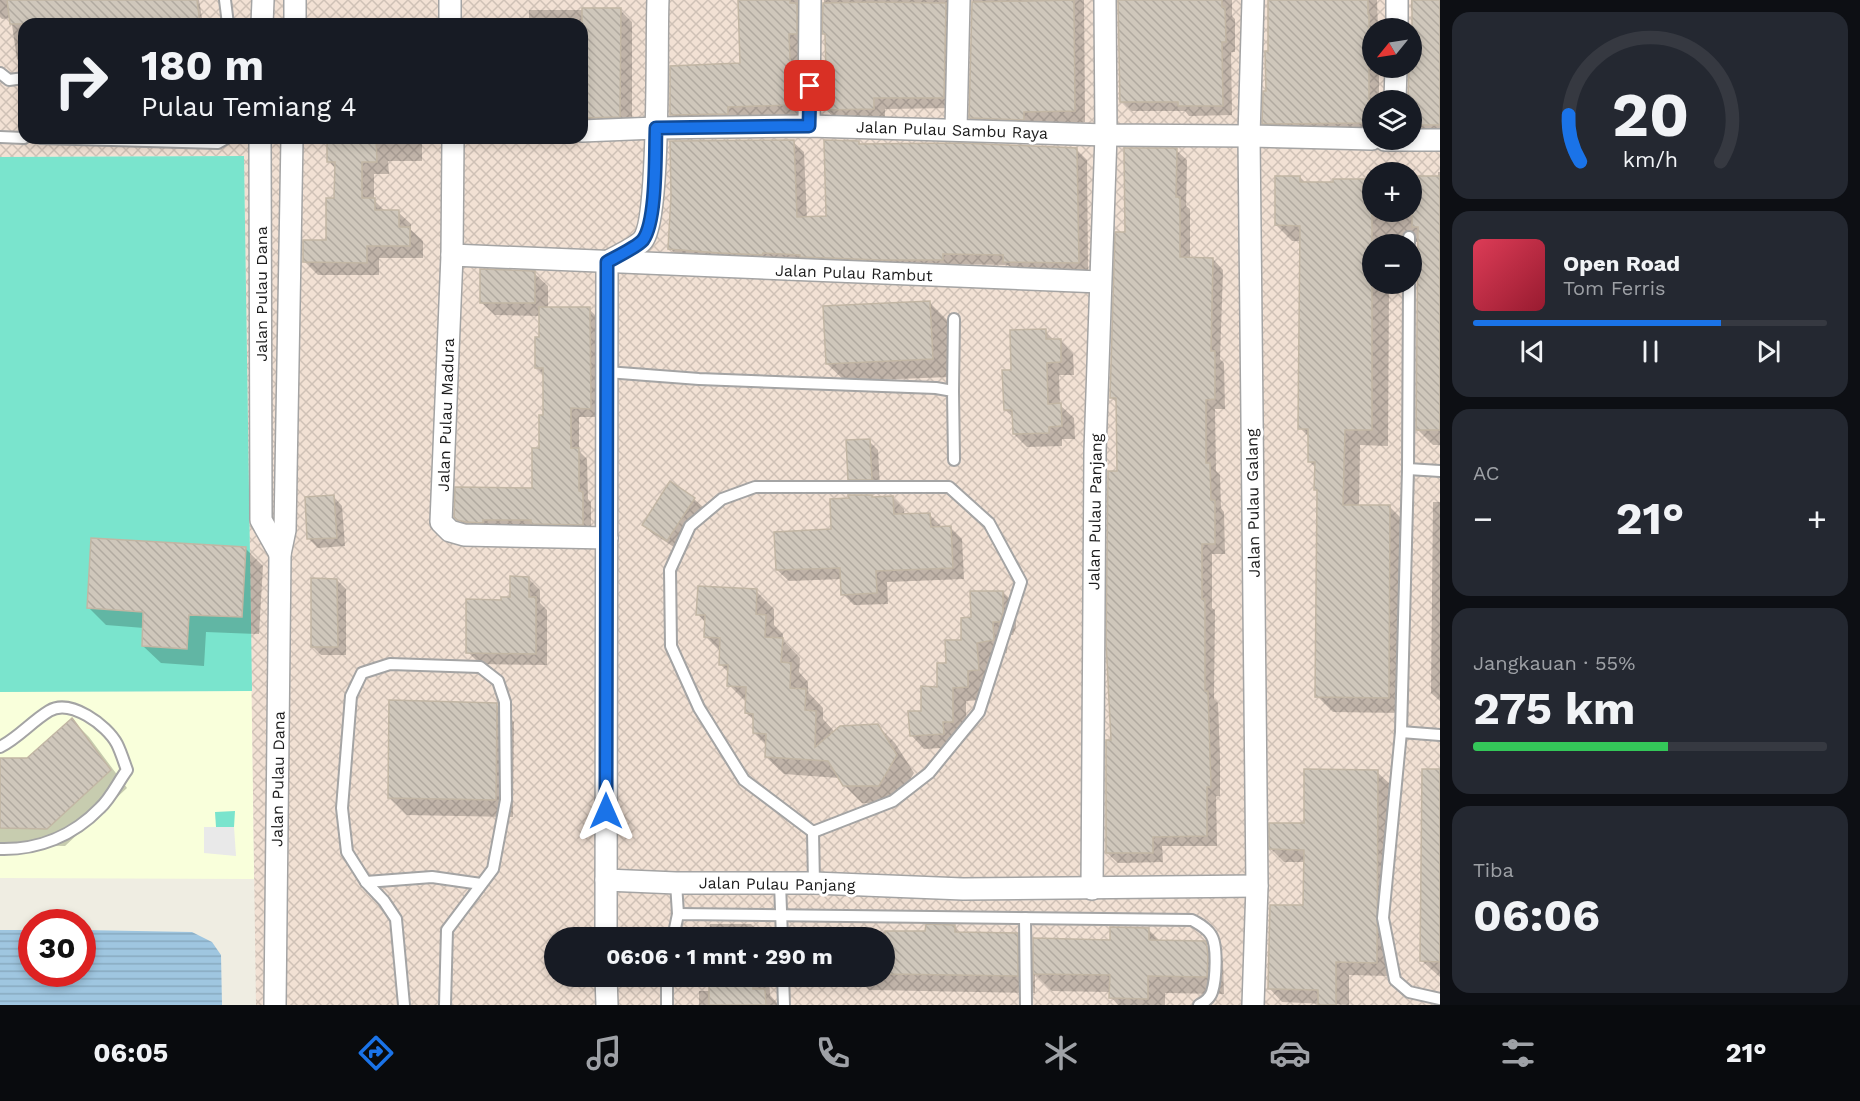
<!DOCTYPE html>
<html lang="id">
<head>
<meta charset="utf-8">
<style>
  :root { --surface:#171b24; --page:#242831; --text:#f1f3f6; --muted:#9ea1a6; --line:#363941; --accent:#1a73e8 }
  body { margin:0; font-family:"Work Sans",sans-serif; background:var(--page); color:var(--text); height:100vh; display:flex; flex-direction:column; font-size:22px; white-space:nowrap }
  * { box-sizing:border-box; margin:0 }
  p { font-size:20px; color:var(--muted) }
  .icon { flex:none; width:33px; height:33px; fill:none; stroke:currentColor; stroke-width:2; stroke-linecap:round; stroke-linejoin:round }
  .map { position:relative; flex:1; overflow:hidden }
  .side { display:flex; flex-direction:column; gap:12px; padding:12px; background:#0d0f14; width:420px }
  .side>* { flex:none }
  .banner { position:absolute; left:18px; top:18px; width:570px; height:126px; border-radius:18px; box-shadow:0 3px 9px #0003; background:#171b24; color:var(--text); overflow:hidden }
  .needle { width:39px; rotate:240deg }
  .controls { position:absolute; left:1362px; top:18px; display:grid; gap:12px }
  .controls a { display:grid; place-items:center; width:60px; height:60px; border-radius:50%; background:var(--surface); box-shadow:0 3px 9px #0003; font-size:30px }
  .speed { position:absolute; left:18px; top:909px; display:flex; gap:12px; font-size:30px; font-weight:700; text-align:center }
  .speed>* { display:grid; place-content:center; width:78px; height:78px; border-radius:50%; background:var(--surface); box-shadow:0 3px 9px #0003; line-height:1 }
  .speed .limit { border:9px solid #d22; background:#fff; color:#111 }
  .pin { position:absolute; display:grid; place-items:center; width:51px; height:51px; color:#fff; margin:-26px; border-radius:12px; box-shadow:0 3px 9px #0006 }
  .me { position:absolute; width:66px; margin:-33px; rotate:0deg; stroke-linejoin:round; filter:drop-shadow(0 0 4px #0008) }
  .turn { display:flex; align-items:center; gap:21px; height:126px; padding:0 24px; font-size:27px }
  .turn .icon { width:78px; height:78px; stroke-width:2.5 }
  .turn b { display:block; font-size:42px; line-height:51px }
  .big { font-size:45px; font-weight:700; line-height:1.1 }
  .side .tile { flex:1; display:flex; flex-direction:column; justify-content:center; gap:9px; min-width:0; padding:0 21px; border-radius:18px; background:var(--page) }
  .side .dial { align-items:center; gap:0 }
  .dial svg { height:156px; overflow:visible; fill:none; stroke:var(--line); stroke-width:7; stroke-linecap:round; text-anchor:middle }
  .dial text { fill:var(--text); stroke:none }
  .song { display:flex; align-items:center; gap:18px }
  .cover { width:72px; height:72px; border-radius:9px; background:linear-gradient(135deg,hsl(350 70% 55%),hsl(350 70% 35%)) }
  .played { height:6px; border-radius:3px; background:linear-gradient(90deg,var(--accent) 70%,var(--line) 70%) }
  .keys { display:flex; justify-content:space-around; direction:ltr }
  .heat { display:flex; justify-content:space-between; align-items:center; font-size:33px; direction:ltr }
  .charge { height:9px; border-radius:4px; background:linear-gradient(90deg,#34c759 55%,var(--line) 0) }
  .trip { position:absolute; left:544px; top:927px; width:351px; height:60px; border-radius:30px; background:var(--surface); box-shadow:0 3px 9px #0003; font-weight:700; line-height:60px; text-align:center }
  .dock { display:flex; height:96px; justify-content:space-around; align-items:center; background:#090b0e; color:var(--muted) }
  .dock .icon { width:42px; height:42px }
  .dock .selected { color:var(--accent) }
  .dock b { font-size:27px; color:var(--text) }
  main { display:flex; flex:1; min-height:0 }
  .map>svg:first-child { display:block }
  .education { fill:#f9ffdb }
  .military { fill:url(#military-cross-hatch); fill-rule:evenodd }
  .pitch { fill:#7ae4cd }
  .parking { fill:#e9e9e9 }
  .water { fill:url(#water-rules) }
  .shadow { fill:#0003 }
  .building { fill:url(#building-back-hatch); stroke:#c2b6a4; stroke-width:1.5 }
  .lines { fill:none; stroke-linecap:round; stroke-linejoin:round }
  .service-casing { stroke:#a4a4a4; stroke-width:14 }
  .minor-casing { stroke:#a4a4a4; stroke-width:24 }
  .service { stroke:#fff; stroke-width:10 }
  .minor { stroke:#fff; stroke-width:21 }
  .route-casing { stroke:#114b97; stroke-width:15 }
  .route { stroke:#1a73e8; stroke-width:10 }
  .labels { text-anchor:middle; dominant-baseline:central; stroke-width:6; stroke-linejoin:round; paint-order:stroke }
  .street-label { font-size:16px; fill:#1d1d1d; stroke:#fff }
</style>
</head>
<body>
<main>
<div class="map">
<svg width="1440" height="1005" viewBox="0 0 1440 1005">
  <defs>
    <pattern id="military-cross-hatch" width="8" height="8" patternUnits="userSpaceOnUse" patternTransform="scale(1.5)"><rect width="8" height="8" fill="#f2e1d4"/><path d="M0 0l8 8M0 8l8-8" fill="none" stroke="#cfc1b6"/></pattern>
    <pattern id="water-rules" width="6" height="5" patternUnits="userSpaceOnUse" patternTransform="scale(1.5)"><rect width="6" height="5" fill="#9fc6e0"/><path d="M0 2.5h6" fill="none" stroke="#88aac0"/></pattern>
    <pattern id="building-back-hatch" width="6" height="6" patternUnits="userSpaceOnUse" patternTransform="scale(1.5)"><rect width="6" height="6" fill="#cfc7bb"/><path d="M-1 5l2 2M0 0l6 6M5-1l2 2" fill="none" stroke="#b1aaa0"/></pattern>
  </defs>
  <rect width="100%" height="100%" fill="#efede2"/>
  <polygon class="education" points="252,691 254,879 0,878 0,692"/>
  <path class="military" d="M0 0H1440V1005H256L244 156 0 157ZM24 24H582V138H24ZM1372 28H1412V68H1372ZM1372 100H1412V140H1372ZM1372 172H1412V212H1372ZM1372 244H1412V284H1372ZM555 938H885V976H555Z"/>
  <g class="pitch">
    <polygon points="244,156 252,691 0,692 0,157"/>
    <polygon points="235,811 234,827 216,827 215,812"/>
  </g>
  <polygon class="parking" points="204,827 234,827 236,856 204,853"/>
  <polygon class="water" points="0,930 31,930 32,974 82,974 83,930 192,932 212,942 221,955 222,1005 0,1005"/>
  <g class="shadow">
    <polygon points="0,0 199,0 203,24 24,24 24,63 21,63 17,59 11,18 2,19 0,17"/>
    <polygon points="740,0 815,0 803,116 682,126 671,114 742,65"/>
    <polygon points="824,0 964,0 955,108 885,109 885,120 837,120 825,109 828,75 827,36 824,33"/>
    <polygon points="973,0 1084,0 1085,122 1035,123 982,129 971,117"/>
    <polygon points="1119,0 1232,0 1232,16 1235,19 1235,52 1231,52 1232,115 1189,116 1185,111 1132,111 1122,101"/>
    <polygon points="1269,0 1377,0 1378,28 1372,28 1372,68 1379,68 1379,100 1372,100 1372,132 1274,133 1264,123 1270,53"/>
    <polygon points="1411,0 1440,0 1440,133 1416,134 1412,129 1412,100 1408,100 1412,46 1414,46 1414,13 1411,10"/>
    <polygon points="529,10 620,10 632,22 632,128 596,129 584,117 582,24 529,24"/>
    <polygon points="338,22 363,22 366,24 338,24"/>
    <polygon points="329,138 422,138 422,161 388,161 389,174 374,174 374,200 386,212 398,212 411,224 411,230 423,241 423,258 379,258 379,275 318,275 305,262 327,242 336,199 336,169 329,161"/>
    <polygon points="793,142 804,152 807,219 827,218 859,142 862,146 1076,149 1087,160 1088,273 1015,272 1008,265 953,264 953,270 680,259 670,248"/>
    <polygon points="1176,150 1187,160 1186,206 1190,209 1190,258 1213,259 1223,270 1220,359 1224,363 1225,409 1215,409 1216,471 1220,475 1221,508 1224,512 1225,554 1212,554 1212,608 1215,610 1214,699 1218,703 1220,758 1220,796 1216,796 1217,846 1162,846 1163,862 1118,863 1107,853 1113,741 1119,473 1118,404 1111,397 1127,233"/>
    <polygon points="1438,172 1440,172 1440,445 1433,445 1417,429 1419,242 1389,242 1389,244 1372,244 1372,284 1389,284 1388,446 1360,445 1359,506 1390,507 1406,523 1405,713 1333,712 1317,696 1318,491 1316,489 1316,468 1309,461 1310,438 1300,428 1301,241 1292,241 1276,225 1300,177 1306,183 1335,184 1335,180 1372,180 1372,212 1412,212 1412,177 1438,178"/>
    <polygon points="534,273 548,286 548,309 589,309 598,318 599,417 579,417 579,451 587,459 588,499 591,502 591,533 464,525 456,516 534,489 544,416 544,375 537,368 540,338 540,316 495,315 481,302"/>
    <polygon points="930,303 947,320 950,377 845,381 827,364"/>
    <polygon points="1045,331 1055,341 1060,340 1073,354 1074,375 1059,375 1060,405 1074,418 1075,439 1062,439 1062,446 1027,447 1014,434 1014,418 1005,410 1012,372"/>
    <polygon points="869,441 878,450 880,488 858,488 849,479"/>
    <polygon points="872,496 874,498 893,498 904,509 904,515 929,514 941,526 941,528 951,528 962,539 964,579 887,582 888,604 854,605 843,594 842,579 789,581 777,570 833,531"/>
    <polygon points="334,497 342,506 345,546 318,548 309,539"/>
    <polygon points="694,499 703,507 677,549 652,533 643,525"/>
    <polygon points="1433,502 1440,502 1440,701 1431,693"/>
    <polygon points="245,548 263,566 259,634 206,632 204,666 161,663 143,646 144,628 106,625 89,608"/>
    <polygon points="528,578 540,590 540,603 547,610 547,665 480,664 468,652 502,601 512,598"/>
    <polygon points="337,580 346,589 346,655 321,655 312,646"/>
    <polygon points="756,591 774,609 774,625 783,634 783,640 800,658 799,672 808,682 808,692 823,708 823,719 833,730 833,734 877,725 895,743 914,773 896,803 862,803 844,785 839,778 784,774 766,757 767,746 754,733 755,721 746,713 747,703 729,685 729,673 720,664 721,652 706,637 706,623 698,614"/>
    <polygon points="1003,592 1016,605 1016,627 1013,635 1006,635 1007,653 990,656 992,682 981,684 981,700 966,701 966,735 956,747 924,749 911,735 923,712 939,689 947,664 963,641 972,618"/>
    <polygon points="496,704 514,722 513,817 407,815 389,797"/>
    <polygon points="72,720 89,737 127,788 65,846 0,845 0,760 28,760"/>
    <polygon points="1440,770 1440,977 1422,961"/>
    <polygon points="1377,772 1391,785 1389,976 1349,975 1349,1005 1282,1002 1269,988 1305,906 1305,862 1284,862 1271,849"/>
    <polygon points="710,924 751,924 765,938 710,938"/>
    <polygon points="954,926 962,934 1017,934 1034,952 1111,941 1148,929 1161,942 1205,944 1223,961 1224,994 1165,993 1165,1005 1118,1005 1111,997 1111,992 1052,991 1035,974 1035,993 869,990 856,976 885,976 885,938 852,938 852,932 927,933"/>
    <polygon points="710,976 769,976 770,995 779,1005 699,1005 699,991 710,991"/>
  </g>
  <g class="building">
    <polygon points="7,0 197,0 200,24 10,24"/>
    <polygon points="738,0 790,0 790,3 797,3 797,34 789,34 792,105 728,107 728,114 670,115 670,66 740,63"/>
    <polygon points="1074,0 1075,111 1024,112 1024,120 969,118 972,2"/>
    <polygon points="1118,0 1222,0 1222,7 1225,7 1226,42 1222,42 1223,106 1178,106 1178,102 1120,102"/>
    <polygon points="1268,0 1368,0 1368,14 1369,14 1369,123 1262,124 1263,91 1266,91 1265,51 1268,51"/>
    <polygon points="1412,0 1440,0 1440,125 1412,125 1412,100 1408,100 1409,68 1412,68"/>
    <polygon points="874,2 946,3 944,98 874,98 874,109 824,110 823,74 826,74 825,34 822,34 823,3"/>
    <polygon points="582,8 621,8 620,117 582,118"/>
    <polygon points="327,138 376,138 377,162 362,162 362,198 375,198 375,210 399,210 399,227 410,227 410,246 367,246 367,263 303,262 303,240 326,240 326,198 334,198 335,162 327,162"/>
    <polygon points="794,140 797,217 826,216 824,140 859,141 859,144 962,143 1077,148 1079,263 1003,262 1003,255 943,254 943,260 882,260 800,257 800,255 763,253 762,255 720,253 668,249 671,196 670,141"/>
    <polygon points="1124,148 1177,148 1176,197 1180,197 1180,257 1213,258 1211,351 1215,351 1215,399 1206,400 1206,463 1210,463 1211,500 1215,500 1215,544 1202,544 1202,599 1205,599 1205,691 1208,691 1211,787 1207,787 1207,836 1153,837 1153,853 1106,853 1106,740 1111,740 1106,641 1108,471 1117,471 1116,398 1110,398 1115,232 1125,232"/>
    <polygon points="1275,176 1300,176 1300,182 1333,182 1333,179 1372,179 1372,430 1345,430 1343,505 1390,505 1389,698 1315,697 1317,490 1314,490 1315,462 1308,462 1308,429 1298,429 1300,226 1275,225"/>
    <polygon points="1412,176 1440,176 1440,430 1416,430 1418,227 1412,227"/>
    <polygon points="480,269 535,271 535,303 480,303"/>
    <polygon points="930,301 933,359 826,364 823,306"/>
    <polygon points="539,307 590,307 591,409 571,408 571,448 579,448 579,491 583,492 583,525 531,524 531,520 483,520 483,523 466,522 457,520 454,517 455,487 532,488 532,448 539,448 539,415 543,415 543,368 535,368 535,337 539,337"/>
    <polygon points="1046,329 1046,339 1061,339 1061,362 1047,363 1048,404 1061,403 1062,426 1049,427 1049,433 1013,434 1012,410 1004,410 1002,370 1011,370 1010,330"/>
    <polygon points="870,439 872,480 848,480 846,440"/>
    <polygon points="670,481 695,498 667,541 642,525"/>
    <polygon points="334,495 337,538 307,539 305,497"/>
    <polygon points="848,495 872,495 872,497 893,496 894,514 930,513 931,527 951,526 953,568 876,571 877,593 841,595 840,568 776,570 774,532 831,529 830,499 849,498"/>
    <polygon points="91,538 246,547 242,617 189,615 187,649 142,646 143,612 87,608"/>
    <polygon points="510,576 529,577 529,597 536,597 536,654 466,653 466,599 501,600 501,597 510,597"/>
    <polygon points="311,578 337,579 338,647 311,647"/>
    <polygon points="698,586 757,589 756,614 766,615 765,637 783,638 781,662 791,663 790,688 806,689 805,710 816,711 815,747 840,726 878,724 897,755 879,786 843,786 828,761 765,757 766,734 753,733 753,714 745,713 746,687 727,686 728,665 719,665 720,638 704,637 705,615 696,615"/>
    <polygon points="970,591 1003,591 1003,613 1000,622 993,622 994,640 977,643 979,670 968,671 968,687 953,688 953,722 943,722 944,734 910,736 908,711 921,711 921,686 937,687 937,663 946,663 945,640 961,640 961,618 971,617"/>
    <polygon points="389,700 497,703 496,800 388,798"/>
    <polygon points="72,718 111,770 47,829 0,828 0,758 27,758"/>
    <polygon points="1304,769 1378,770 1377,963 1336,962 1336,1005 1318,1005 1318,990 1268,989 1270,905 1303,905 1304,850 1269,849 1269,823 1304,823"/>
    <polygon points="1422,769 1440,769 1440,962 1420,961"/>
    <polygon points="926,924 955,925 955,932 1018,933 1018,976 885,974 885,931 925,931"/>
    <polygon points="1110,927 1149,928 1149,940 1206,941 1208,955 1207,977 1148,976 1148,999 1109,998 1110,975 1033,974 1033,938 1110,940"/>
    <polygon points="709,976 753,976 753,989 765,989 766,1005 709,1005"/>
  </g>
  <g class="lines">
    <g class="service-casing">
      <g id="service">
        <polyline points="225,0 228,24"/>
        <polyline points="0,73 9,80 24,78"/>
        <polyline points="0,137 24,138"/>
        <polyline points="40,138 218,143 227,138"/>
        <polyline points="1409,244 1409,237"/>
        <polyline points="1409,284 1408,469 1401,732 1383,918 1395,980 1409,992 1440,999"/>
        <polyline points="607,372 699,379 936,388 953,391 954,460"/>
        <polyline points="953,391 954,319"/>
        <polyline points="1408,469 1440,471"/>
        <polygon points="755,487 949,487 989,523 1021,582 979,712 929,773 893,801 813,832 744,780 699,708 671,646 670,570 690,526 722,499"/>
        <polyline points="1401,732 1440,735"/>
        <path d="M0 747C18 738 31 722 49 711 70 698 107 725 117 744 121 752 124 762 127 770 118 782 111 798 100 808 73 836 38 850 0 849"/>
        <polyline points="813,832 814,883"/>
        <polyline points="366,882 432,877 481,884"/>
        <polyline points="676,883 678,914"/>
        <polyline points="780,883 782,938"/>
        <polyline points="1025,918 1026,1005"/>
        <path d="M673 938 678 914 1192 920C1199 924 1207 928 1211 935 1218 945 1216 980 1212 992 1210 998 1205 1002 1199 1005"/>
        <polyline points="667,976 667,1005"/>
        <polyline points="783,976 784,1005"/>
        <polyline points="404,1005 396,919 384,901 366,882 347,852 342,808 351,696 362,673 390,664 480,667 498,681 505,702 506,800 493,869 447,930 445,1005"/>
      </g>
    </g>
    <g class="minor-casing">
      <g id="minor">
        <polyline points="450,0 450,24"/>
        <polyline points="1253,0 1249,136 1257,886 1253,1005"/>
        <polyline points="262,24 263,0"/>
        <polyline points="295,24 295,0"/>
        <polyline points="1397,28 1397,0"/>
        <polyline points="1395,100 1396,68"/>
        <polyline points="809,126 810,0"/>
        <polyline points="956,129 959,0"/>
        <polyline points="582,131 656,128 809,126 1106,135 1249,136 1372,139"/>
        <polyline points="260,138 261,520 280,554"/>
        <polyline points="453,138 452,255 441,522 450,531 464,535 607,538"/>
        <polyline points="1385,140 1440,140"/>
        <polyline points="452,255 1100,282"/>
        <path d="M607 262C617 256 635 248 642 241 661 221 656 38 658 0"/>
        <polyline points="606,880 676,883 814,883 963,889 1257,886"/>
        <polyline points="1092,889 1095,451 1106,135 1105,0"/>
        <polyline points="606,938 607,262"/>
        <polyline points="606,976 607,1005"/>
        <polyline points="275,1005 280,554 285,530 292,138"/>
      </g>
    </g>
    <use href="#service" class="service"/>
    <use href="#minor" class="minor"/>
  </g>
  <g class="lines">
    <g class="route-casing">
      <path id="route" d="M606 811 607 262C616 257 637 247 643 240 657 221 655 152 656 128L809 126 810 86"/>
    </g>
    <use href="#route" class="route"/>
  </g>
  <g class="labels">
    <g class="street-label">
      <text transform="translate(952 130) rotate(2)">Jalan Pulau Sambu Raya</text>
      <text transform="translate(854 273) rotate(2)">Jalan Pulau Rambut</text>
      <text transform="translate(261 294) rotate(-90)">Jalan Pulau Dana</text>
      <text transform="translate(446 415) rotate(-88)">Jalan Pulau Madura</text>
      <text transform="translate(1253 503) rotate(-91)">Jalan Pulau Galang</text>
      <text transform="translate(1095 512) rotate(-89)">Jalan Pulau Panjang</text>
      <text transform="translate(278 779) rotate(-89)">Jalan Pulau Dana</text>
      <text transform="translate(777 884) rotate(1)">Jalan Pulau Panjang</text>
    </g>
  </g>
</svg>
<div class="controls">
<a><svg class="needle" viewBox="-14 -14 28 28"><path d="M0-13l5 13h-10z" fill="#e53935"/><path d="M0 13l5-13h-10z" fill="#9ea1a6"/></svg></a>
<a><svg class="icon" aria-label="layers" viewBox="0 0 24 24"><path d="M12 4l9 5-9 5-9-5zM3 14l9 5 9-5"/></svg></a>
<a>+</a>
<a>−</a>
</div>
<div class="speed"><div class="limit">30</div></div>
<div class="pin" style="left:810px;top:86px;background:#d93025"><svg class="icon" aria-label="arrive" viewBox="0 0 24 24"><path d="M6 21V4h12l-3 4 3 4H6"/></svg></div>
<svg class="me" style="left:606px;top:811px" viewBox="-20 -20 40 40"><path d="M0-17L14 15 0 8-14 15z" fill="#1a73e8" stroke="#fff" stroke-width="4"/></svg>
<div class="trip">06:06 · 1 mnt · 290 m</div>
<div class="banner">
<div class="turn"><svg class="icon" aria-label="right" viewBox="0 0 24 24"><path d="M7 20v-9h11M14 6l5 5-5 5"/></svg><div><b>180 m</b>Pulau Temiang 4</div></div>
</div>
</div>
<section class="side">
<div class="tile dial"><svg viewBox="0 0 100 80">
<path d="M14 69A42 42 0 1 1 86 69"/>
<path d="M14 69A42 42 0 0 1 8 45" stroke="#1a73e8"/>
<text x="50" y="56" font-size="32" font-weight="700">20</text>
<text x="50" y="72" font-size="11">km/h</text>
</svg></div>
<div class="tile">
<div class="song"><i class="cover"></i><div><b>Open Road</b><p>Tom Ferris</p></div></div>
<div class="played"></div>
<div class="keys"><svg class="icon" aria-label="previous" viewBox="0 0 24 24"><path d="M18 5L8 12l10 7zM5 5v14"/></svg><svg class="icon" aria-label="pause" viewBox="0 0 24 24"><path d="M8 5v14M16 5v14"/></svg><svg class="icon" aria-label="next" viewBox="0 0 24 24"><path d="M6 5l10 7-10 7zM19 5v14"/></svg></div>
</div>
<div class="tile"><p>AC</p>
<div class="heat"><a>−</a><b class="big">21°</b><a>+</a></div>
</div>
<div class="tile"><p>Jangkauan · 55%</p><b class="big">275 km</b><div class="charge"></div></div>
<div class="tile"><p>Tiba</p><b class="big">06:06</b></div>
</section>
</main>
<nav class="dock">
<b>06:05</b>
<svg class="icon selected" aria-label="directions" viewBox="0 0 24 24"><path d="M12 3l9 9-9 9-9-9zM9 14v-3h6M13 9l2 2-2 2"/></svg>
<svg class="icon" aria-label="music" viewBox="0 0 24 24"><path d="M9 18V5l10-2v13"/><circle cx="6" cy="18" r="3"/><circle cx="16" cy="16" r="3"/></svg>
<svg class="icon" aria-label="phone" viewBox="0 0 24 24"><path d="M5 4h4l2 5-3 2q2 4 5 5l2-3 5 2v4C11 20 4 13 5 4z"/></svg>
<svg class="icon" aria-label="climate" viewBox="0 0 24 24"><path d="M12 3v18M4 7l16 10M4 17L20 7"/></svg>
<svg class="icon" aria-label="car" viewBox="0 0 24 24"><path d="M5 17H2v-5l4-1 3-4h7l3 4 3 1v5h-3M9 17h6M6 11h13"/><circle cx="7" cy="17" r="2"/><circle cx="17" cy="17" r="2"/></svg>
<svg class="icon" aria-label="filters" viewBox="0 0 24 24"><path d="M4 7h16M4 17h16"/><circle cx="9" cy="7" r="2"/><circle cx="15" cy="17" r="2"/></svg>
<b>21°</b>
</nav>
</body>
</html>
